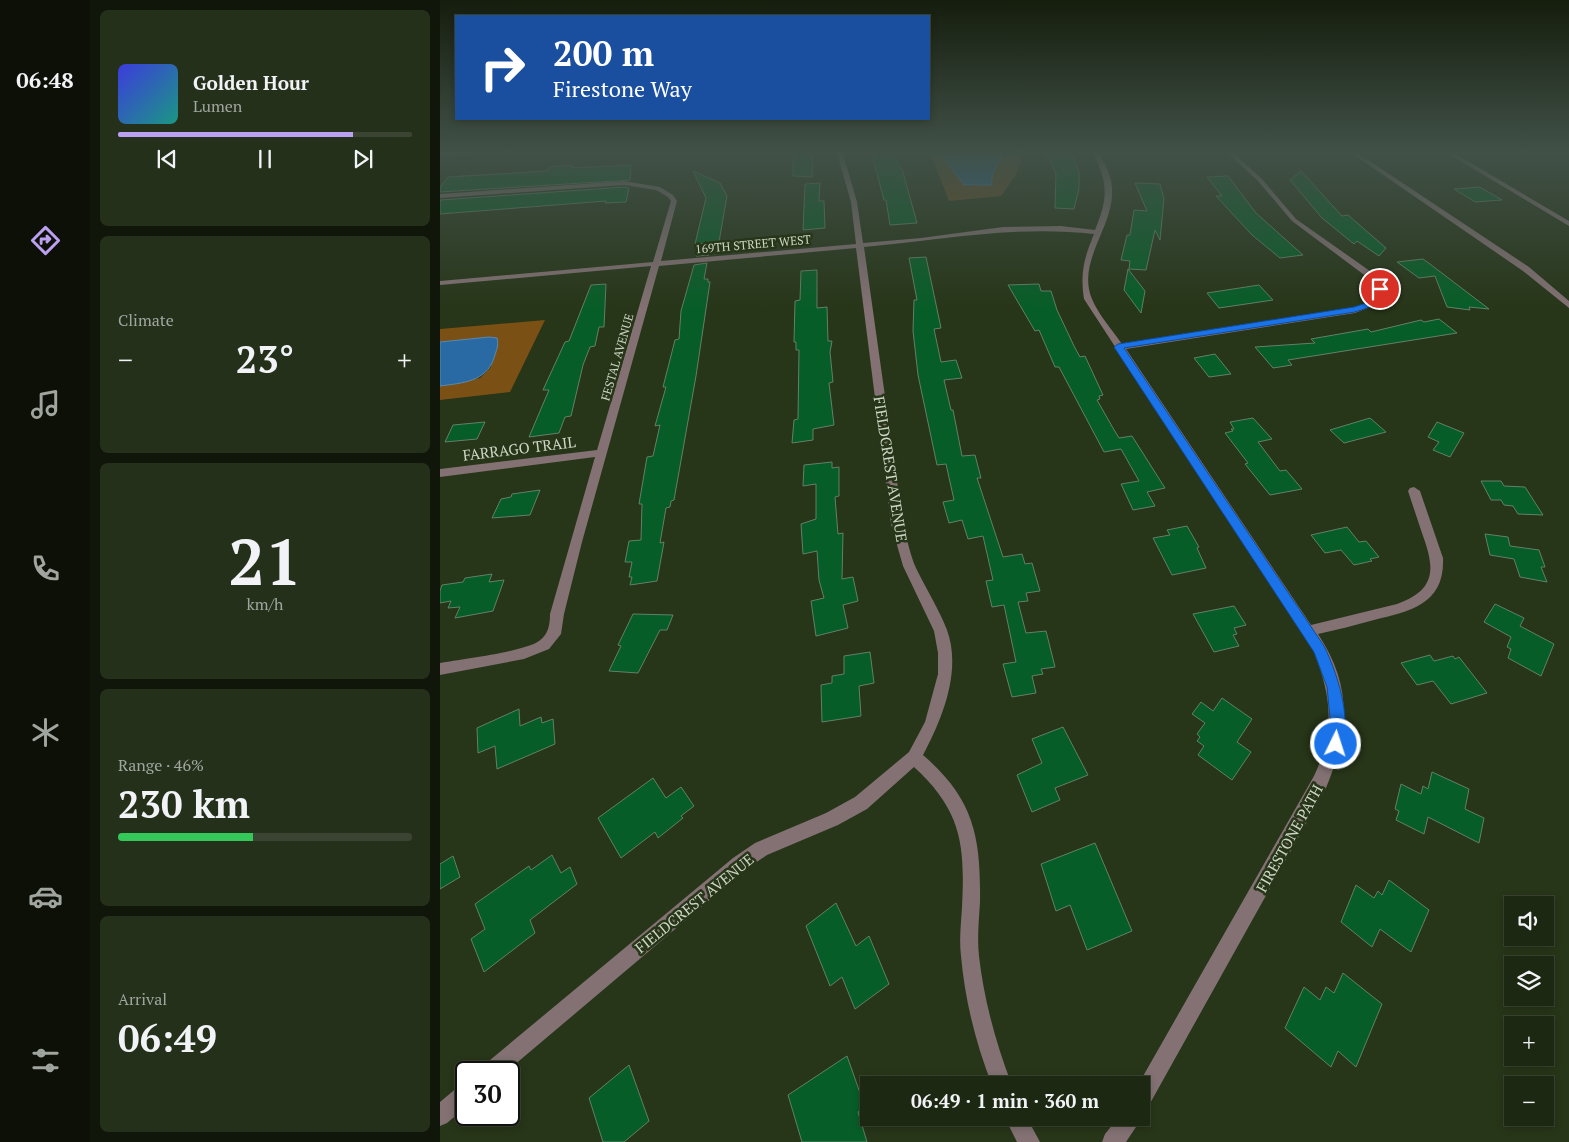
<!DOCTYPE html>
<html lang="en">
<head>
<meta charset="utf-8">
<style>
  :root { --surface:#1d2812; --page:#25301b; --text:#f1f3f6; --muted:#a0a69f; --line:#3b4432; --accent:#bca0f2 }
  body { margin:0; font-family:"PT Serif",serif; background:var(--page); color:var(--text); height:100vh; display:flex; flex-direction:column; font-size:19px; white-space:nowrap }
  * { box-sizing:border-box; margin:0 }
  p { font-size:16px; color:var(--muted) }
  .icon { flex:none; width:28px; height:28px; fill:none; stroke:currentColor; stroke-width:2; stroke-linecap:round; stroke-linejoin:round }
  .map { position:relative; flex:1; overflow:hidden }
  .drawer { display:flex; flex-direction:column; gap:10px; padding:10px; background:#10160a; width:350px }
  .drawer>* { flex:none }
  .banner { position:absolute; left:15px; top:15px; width:475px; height:105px; border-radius:0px; box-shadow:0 2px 8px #0003,0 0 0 1px var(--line); background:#1a4fa0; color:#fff; overflow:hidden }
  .fabs { position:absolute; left:1064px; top:896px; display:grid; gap:10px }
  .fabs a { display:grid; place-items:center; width:50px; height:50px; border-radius:0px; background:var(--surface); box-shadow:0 2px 8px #0003,0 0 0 1px var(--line); font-size:25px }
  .speed { position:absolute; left:15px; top:1061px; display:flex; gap:10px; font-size:25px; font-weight:700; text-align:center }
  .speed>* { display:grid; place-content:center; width:65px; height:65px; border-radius:50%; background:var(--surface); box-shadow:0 2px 8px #0003,0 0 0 1px var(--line); line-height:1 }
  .speed .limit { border:2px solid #111; border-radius:8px; background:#fff; color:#111 }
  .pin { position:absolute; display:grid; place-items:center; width:42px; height:42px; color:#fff; margin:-21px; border:2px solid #fff; border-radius:50%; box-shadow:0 1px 5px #0007 }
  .me { position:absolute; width:55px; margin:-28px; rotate:4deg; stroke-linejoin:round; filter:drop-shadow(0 0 4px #0008) }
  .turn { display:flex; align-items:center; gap:18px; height:105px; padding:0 15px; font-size:22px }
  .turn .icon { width:65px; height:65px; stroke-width:2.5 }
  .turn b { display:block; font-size:35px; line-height:42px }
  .big { font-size:38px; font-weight:700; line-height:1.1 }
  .drawer .widget { flex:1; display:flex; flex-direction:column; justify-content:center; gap:8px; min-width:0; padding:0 18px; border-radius:8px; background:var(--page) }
  .drawer .dial { align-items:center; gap:0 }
  .dial b { font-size:65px; line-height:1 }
  .song { display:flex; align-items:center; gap:15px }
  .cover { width:60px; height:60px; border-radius:8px; background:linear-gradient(135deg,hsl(240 70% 55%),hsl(170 70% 35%)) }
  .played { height:5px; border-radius:2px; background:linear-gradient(90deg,var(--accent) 80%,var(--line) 80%) }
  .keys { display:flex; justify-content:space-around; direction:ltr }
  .heat { display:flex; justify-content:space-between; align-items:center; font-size:28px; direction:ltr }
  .charge { height:8px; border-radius:4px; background:linear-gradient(90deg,#34c759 46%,var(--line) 0) }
  .trip { position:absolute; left:420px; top:1076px; width:290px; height:50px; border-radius:0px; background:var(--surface); box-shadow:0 2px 8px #0003,0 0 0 1px var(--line); font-weight:700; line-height:50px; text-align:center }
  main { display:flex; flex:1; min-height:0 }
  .tab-bar { display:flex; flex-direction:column; width:90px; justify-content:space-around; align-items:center; background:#0c1007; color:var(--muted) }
  .tab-bar .icon { width:35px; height:35px }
  .tab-bar .active { color:var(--accent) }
  .tab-bar b { font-size:22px; color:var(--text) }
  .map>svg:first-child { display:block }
  .green { fill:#6d4c23 }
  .forest { fill:#7b5015 }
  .water { fill:#296aa4; stroke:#5a8aae }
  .building { fill:#075d27; stroke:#638067 }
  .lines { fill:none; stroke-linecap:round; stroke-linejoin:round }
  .minor { fill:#837173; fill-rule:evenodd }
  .route { fill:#1a73e8; stroke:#114b97 }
  .labels { text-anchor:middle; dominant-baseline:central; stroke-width:5; stroke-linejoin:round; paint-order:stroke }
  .far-street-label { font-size:12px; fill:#cdd6c5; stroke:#273518 }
  .street-label { font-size:15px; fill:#cdd6c5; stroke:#273518 }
</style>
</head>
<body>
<main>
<nav class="tab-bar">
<b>06:48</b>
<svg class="icon active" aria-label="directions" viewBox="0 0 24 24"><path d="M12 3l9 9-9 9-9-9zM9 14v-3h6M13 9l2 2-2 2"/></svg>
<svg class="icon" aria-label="music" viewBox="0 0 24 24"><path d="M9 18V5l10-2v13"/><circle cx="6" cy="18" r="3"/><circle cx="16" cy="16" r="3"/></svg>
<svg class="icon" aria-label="phone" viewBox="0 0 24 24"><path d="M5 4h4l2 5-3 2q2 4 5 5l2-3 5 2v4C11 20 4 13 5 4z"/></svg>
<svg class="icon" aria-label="climate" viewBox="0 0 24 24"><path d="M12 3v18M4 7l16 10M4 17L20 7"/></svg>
<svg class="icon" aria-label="car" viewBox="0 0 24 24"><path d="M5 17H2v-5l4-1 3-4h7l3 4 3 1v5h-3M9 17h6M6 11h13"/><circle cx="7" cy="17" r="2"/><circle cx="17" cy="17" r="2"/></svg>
<svg class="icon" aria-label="filters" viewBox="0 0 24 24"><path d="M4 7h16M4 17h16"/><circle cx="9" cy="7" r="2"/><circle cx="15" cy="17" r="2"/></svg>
</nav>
<section class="drawer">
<div class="widget">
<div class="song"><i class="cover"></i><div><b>Golden Hour</b><p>Lumen</p></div></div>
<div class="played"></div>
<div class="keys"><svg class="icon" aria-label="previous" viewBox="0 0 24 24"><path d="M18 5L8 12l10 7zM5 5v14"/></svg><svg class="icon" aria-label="pause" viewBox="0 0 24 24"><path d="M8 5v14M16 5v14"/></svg><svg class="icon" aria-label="next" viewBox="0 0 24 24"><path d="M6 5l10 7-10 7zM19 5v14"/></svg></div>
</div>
<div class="widget"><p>Climate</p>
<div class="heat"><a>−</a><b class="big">23°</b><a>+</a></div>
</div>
<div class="widget dial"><b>21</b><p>km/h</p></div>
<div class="widget"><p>Range · 46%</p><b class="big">230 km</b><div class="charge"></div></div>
<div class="widget"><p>Arrival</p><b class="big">06:49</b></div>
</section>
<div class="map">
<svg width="1129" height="1142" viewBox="0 0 1129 1142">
  <rect width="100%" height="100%" fill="#273518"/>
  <polygon class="green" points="489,150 501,150 507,163 524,185 532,186 553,183 551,180 562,157 557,150 578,150 582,160 575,176 561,196 509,201"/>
  <polygon class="forest" points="105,320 70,392 0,400 0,386 40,378 51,367 49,337 0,342 0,329"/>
  <g class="water">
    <path d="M501 150H557L562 156C558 167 550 174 552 185H524L507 163Z"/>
    <path d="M49 337 57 338C59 346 56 351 54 358 46 382 22 383 0 386V342Z"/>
  </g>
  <g class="building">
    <polygon points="353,150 370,150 370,158 373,158 372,177 353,176"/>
    <polygon points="605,150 626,150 634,159 639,172 639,189 634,209 615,208 616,174"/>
    <polygon points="452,153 463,172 477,223 450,225 446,200 444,200 432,155"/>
    <polygon points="133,165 132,168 191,165 190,180 0,192 0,187 8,177 108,171 110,167"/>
    <polygon points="253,171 280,183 287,196 279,242 255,244 266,198"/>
    <polygon points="861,171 902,216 908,215 946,248 939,256 917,241 914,244 882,218 850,180"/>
    <polygon points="788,176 816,213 863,255 840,258 812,235 776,196 782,196 767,177"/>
    <polygon points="380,183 379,201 384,201 385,228 363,230 365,184"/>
    <polygon points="695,183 720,184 724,199 720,240 715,230 706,270 689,269 690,261 681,260 687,235 690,235 694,210 707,211"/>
    <polygon points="184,187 189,188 186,202 165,203 166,201 0,214 0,200"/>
    <polygon points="1040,187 1062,200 1035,202 1014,189"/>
    <polygon points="259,245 270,247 269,255 256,256"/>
    <polygon points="486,257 501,328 494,329 501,362 516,360 522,378 504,380 511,410 513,410 522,456 535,455 541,478 537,478 563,557 582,554 585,564 592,563 600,591 586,593 588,601 578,602 586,633 606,631 615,667 601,669 603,674 592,676 596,693 572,697 563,664 576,662 564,605 552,607 546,581 553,580 543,536 528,539 522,520 509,523 503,502 514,500 506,464 497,465 478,375 473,331 474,300 477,300 469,258"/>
    <polygon points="983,259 990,264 1049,309 1029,307 1030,310 1007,307 995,276 979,278 957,262"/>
    <polygon points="267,263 264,279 268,279 268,282 270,282 256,376 234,500 231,501 230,507 226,508 220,543 224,542 217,581 190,585 192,577 189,577 192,562 185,562 189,541 201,540 202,504 199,504 207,457 213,456 220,425 215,426 226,387 223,387 235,340 239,339 241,311 254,265"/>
    <polygon points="688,269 705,291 701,313 684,290"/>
    <polygon points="377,270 377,308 387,307 388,341 392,341 390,352 393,382 389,383 394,425 373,429 373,440 352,443 354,420 358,419 359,350 356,350 356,342 354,342 355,301 360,300 361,271"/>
    <polygon points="166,284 164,327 159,327 155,346 150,347 143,365 131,416 125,417 119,433 89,437 109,390 103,390 125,342 129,341 151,285"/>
    <polygon points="599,284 601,291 611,291 617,310 635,348 640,357 645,356 663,395 659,396 660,399 657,400 673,428 679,438 692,436 725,488 707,492 715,506 693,510 681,484 699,481 681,449 664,452 619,367 615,367 599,330 595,331 568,285"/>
    <polygon points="819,285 833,300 779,308 767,293"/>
    <polygon points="999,319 1017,333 848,360 852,365 833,368 815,347 875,343 871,339 928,329 931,332 981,320 984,322"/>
    <polygon points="775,354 791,374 769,377 754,358"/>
    <polygon points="813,418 832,439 818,442 840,471 846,470 862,489 830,495 805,464 808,463 785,433 793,431 791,429 794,429 790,422"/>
    <polygon points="930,418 946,432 904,443 890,430"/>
    <polygon points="45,422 37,439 5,442 13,425"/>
    <polygon points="997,422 1024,433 1010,457 993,450 999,442 988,437"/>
    <polygon points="392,462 392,468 399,467 399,496 395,497 398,534 403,533 402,579 413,577 418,601 403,605 408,628 376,636 371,601 384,598 379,580 377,551 363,554 361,524 376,519 376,484 363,486 364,465"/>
    <polygon points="1041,481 1061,481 1064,486 1085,487 1103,515 1078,514 1073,506 1064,505 1061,500 1051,500"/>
    <polygon points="100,490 90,515 52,518 61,499 71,497 72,494"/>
    <polygon points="747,526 759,547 757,548 766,568 732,575 713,538 730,535 727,530"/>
    <polygon points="907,527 919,542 926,541 939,557 930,559 932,561 914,565 901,550 885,553 871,535"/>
    <polygon points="1045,534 1068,537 1070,546 1099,550 1105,567 1101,567 1107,582 1080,577 1074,559 1050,555"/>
    <polygon points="52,574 49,582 64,580 53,611 15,618 20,607 8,608 11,601 0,603 0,591 2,585 23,582 25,578"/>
    <polygon points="1055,604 1084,618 1080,626 1114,644 1101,676 1068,658 1071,649 1067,647 1071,637 1044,622"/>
    <polygon points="794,606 806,625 794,628 797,634 793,635 799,646 774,652 753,614"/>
    <polygon points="193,614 233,615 227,630 220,630 198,673 169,671 181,646 178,645"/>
    <polygon points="430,652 434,683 419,686 421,716 382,722 381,685 392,683 392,676 404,674 404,656"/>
    <polygon points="990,655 994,661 1013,656 1015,659 1019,657 1047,693 1011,704 993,681 977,685 961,663"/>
    <polygon points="782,698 812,719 797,742 811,752 792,780 758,755 764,746 757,741 760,737 757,734 765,723 752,714 761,702 773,711"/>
    <polygon points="79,709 80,726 101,717 102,723 113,719 115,744 57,769 55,746 38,753 37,728"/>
    <polygon points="623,727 648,775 615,788 620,800 592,812 577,775 602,763 592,739"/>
    <polygon points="992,772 1029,789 1025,809 1044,818 1039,843 988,817 984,834 956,820 959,811 955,809 961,784 981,794 983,786 988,789"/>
    <polygon points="213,778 226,798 241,787 254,806 241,816 243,818 218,838 215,832 181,858 158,818"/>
    <polygon points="655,843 692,931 647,950 630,905 616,911 601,864"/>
    <polygon points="112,855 121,873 130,867 137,884 90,920 95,933 44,972 31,939 45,929 35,904 89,866 91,870"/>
    <polygon points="13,856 20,877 0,889 0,864"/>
    <polygon points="949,880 989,910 971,952 940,929 932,947 901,922 916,885 934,898 938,891 942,895"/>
    <polygon points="396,903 416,946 429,936 449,984 415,1009 402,977 390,986 366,926"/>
    <polygon points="903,973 942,1004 916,1067 898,1051 891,1067 845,1028 864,987 880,1000 886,987 894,993"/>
    <polygon points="407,1056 425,1107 418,1112 427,1142 362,1142 348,1095"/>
    <polygon points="189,1065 209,1121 184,1142 163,1142 149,1098"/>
  </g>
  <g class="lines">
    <g class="minor">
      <polygon points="43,150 69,150 66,152 0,156 0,152"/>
      <path d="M396 150H402L417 202 423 243 481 238 563 227 621 226 655 230C669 196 668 181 651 150H657C664 162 671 173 672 188 675 226 636 261 652 299 658 314 673 331 682 344L914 308C925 304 935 301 937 289L931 280 852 221 818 181 784 150H790L822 179 856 219 937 276 945 289V292L960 296 956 298 943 297 935 305 915 313 686 349 871 625 957 604C996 590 995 569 983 536 978 521 973 506 968 491L970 488 974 487 980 491 1003 558C1005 604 971 611 934 620 915 625 897 630 878 634 913 687 909 732 886 788L708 1107 701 1110V1085H698L874 776C895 731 892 698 874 652L644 299C640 273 644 258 654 234 576 225 501 240 424 247L463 524C467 538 470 555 476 568 486 589 499 609 507 630 522 671 502 719 483 755 534 799 541 837 540 902 539 920 537 938 539 956 544 1000 556 1044 572 1085H552C536 1044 525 1001 521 956 519 940 521 924 522 907 525 845 522 811 474 767L427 809 398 825 327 855 305 870 66 1072H41L44 1065 293 858 315 843 386 813 415 797 469 752 485 722 498 674V653L494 631 463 566 451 524 416 248 219 266 142 542 124 614 121 634 109 649 84 659 0 675V663C22 659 83 652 99 641 108 635 110 625 110 614L155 457 0 477V469L157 450 211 266 0 285V281L213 262 231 201 228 197 216 190 184 185 0 198V194L184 181 220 187 233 195 237 201 221 261 416 244 411 202Z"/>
      <polygon points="907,150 913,150 1089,267 1129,301 1129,308 1083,271"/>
      <polygon points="1002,150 1009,150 1129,221 1129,226"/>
      <polygon points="26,1083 26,1107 7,1123 0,1126 0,1102 19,1086"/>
      <polygon points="701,1117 702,1118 686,1142 662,1142 665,1134 678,1118"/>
      <polygon points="565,1118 587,1118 600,1142 577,1142"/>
    </g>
  </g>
  <linearGradient id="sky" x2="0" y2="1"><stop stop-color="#151d0d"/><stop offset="0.49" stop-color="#415148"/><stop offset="1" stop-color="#415148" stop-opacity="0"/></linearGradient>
  <rect width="1129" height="309" fill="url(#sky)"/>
  <path class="route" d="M938 287H943L944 294 936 305 915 312 684 348 884 646C897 672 913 721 901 749L896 751 891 749 889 744 891 727 887 687 874 652 674 347 678 344 914 307C927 303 935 301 938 287Z"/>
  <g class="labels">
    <g class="far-street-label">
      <text transform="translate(313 244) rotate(-5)">169TH STREET WEST</text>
      <text transform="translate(177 357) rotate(-74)">FESTAL AVENUE</text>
    </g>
    <g class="street-label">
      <text transform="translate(79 448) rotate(-7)">FARRAGO TRAIL</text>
      <text transform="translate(451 469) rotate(81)">FIELDCREST AVENUE</text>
      <text transform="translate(849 838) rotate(-61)">FIRESTONE PATH</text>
      <text transform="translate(254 903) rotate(-39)">FIELDCREST AVENUE</text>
    </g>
  </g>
</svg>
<div class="fabs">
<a><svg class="icon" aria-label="sound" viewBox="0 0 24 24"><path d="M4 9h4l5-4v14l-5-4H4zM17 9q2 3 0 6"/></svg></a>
<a><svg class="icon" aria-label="layers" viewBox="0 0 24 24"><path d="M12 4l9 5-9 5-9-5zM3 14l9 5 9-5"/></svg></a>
<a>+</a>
<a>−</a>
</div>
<div class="speed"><div class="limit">30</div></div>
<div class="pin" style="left:940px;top:289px;background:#d93025"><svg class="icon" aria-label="arrive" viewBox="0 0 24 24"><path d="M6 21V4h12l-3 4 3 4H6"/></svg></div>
<svg class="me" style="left:896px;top:744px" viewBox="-20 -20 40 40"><circle r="17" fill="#1a73e8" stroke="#fff" stroke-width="3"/><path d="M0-11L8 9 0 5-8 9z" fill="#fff"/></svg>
<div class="trip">06:49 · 1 min · 360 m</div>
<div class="banner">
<div class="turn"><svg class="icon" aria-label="right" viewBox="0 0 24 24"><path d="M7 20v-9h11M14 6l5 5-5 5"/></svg><div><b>200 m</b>Firestone Way</div></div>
</div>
</div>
</main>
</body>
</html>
